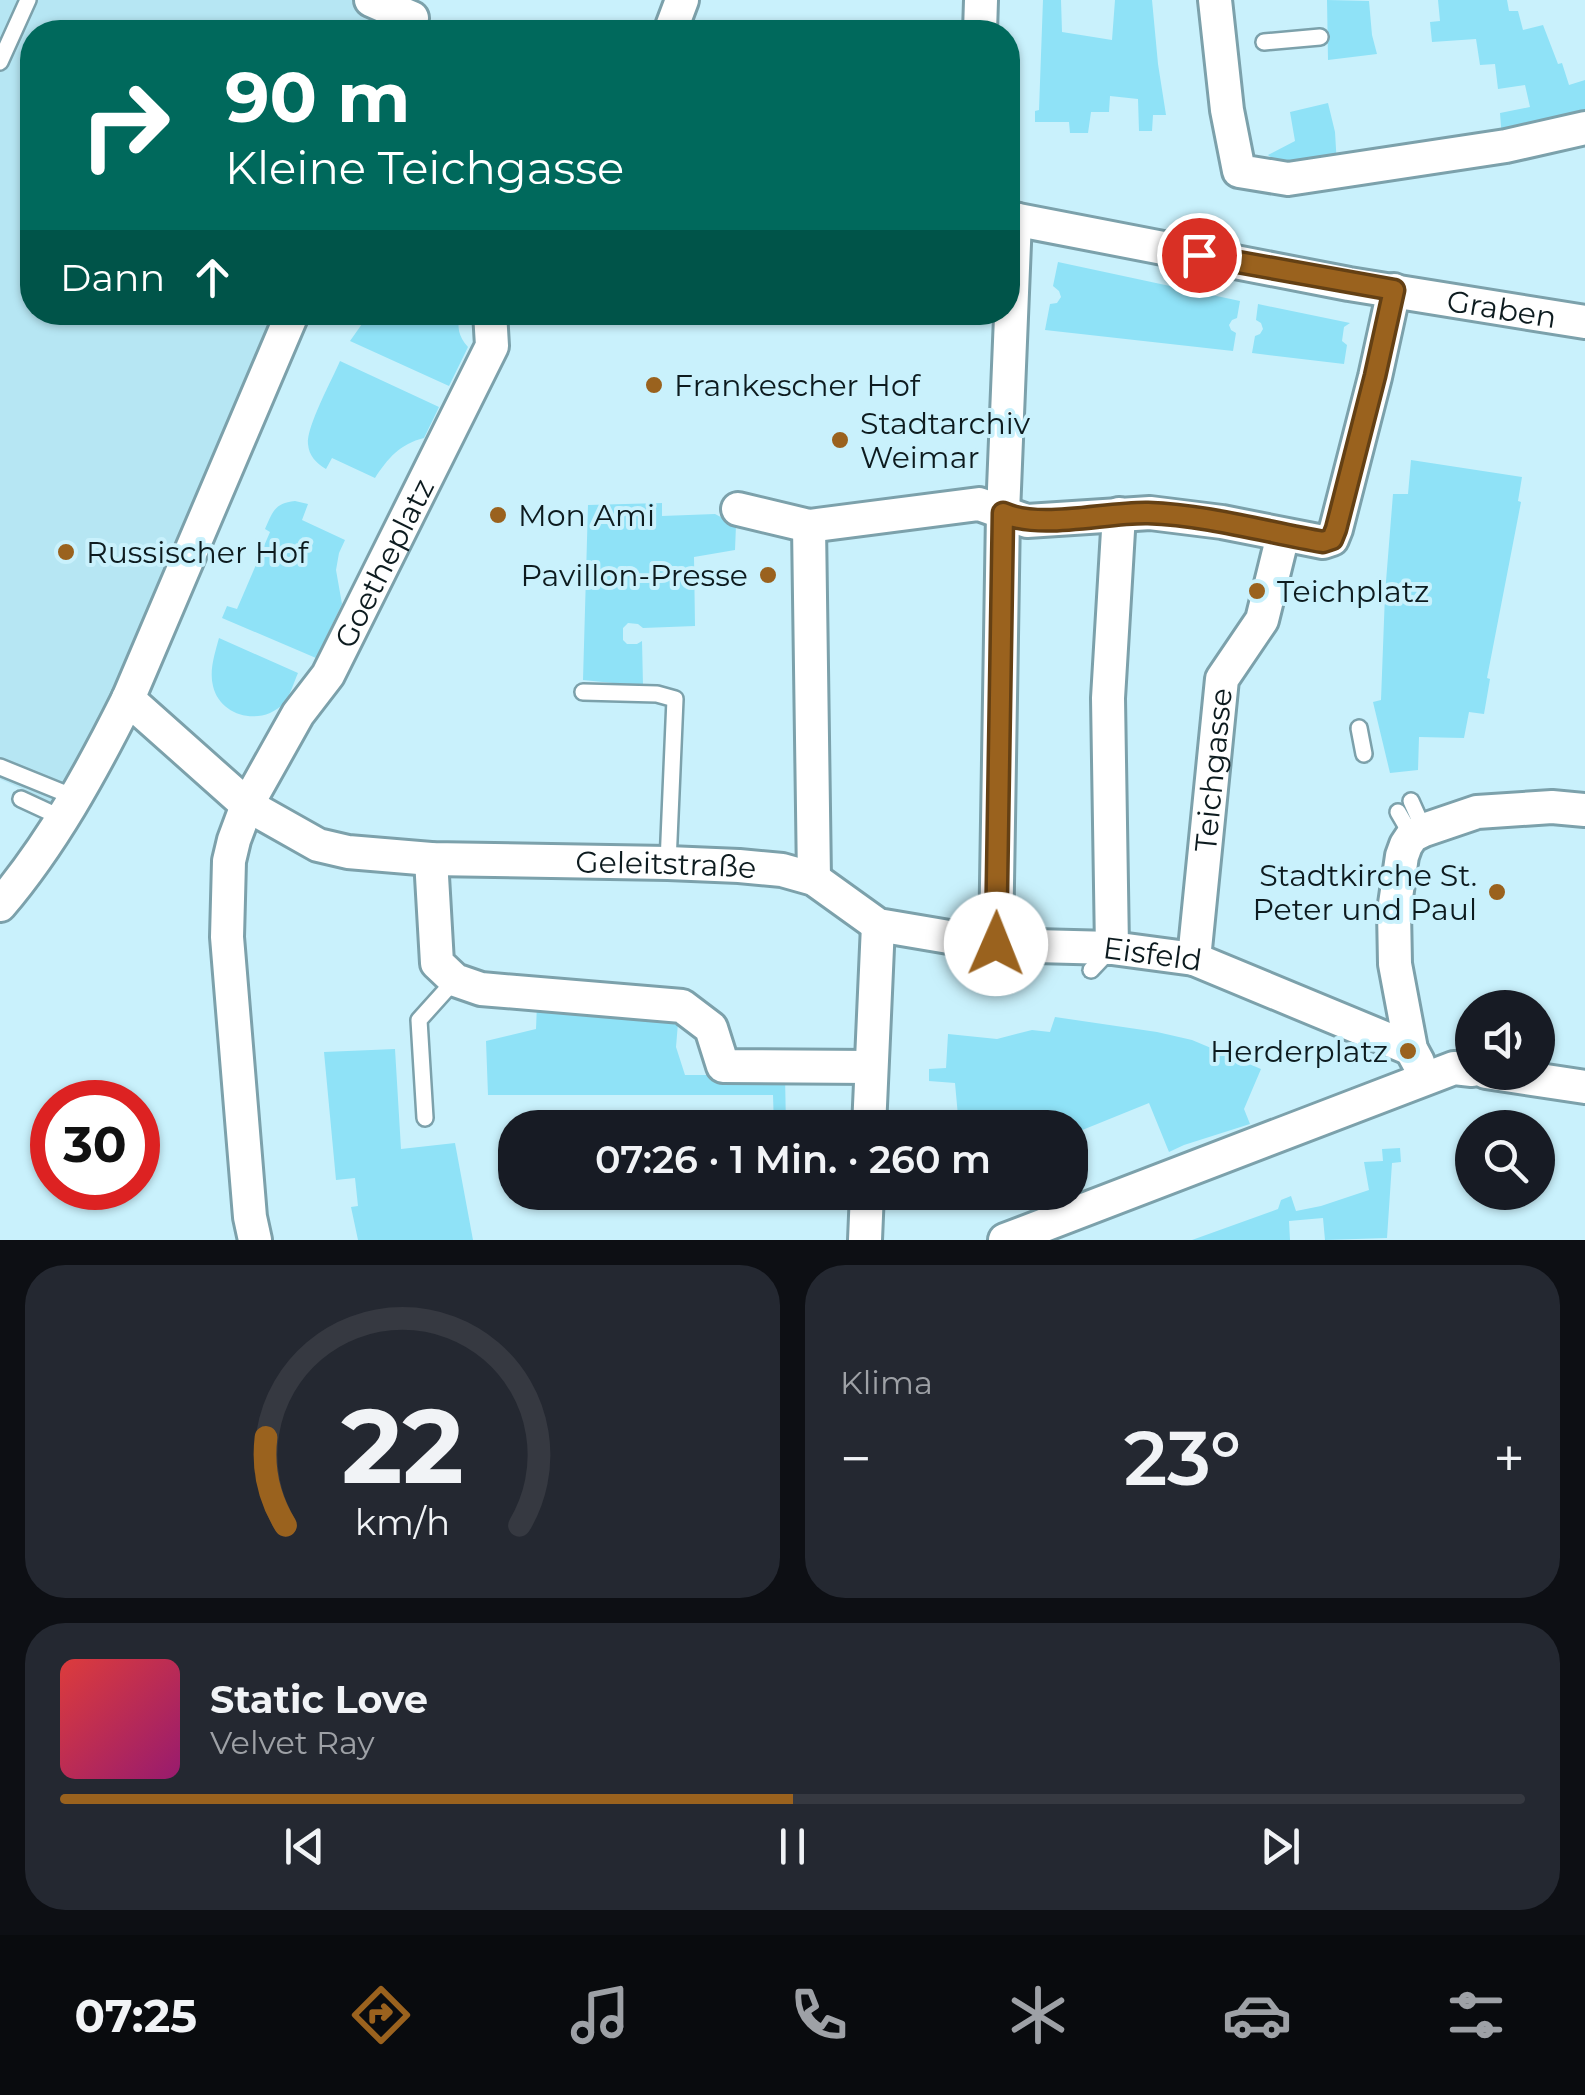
<!DOCTYPE html>
<html lang="de">
<head>
<meta charset="utf-8">
<style>
  :root { --surface:#171b24; --page:#242831; --text:#f1f3f6; --muted:#9ea1a6; --line:#363941; --accent:#9a621e }
  body { margin:0; font-family:Montserrat,sans-serif; background:var(--page); color:var(--text); height:100vh; display:flex; flex-direction:column; font-size:38px; white-space:nowrap }
  * { box-sizing:border-box; margin:0 }
  p { font-size:32px; color:var(--muted) }
  .icon { flex:none; width:55px; height:55px; fill:none; stroke:currentColor; stroke-width:2; stroke-linecap:round; stroke-linejoin:round }
  .map { position:relative; height:1240px; overflow:hidden }
  .panel { display:flex; flex-direction:column; gap:25px; padding:25px; background:#0d0f14; flex:1 }
  .panel>* { flex:none }
  .banner { position:absolute; left:20px; top:20px; width:1000px; height:305px; border-radius:40px; box-shadow:0 2px 8px #0004; background:#00695c; color:#fff; overflow:hidden }
  .controls { position:absolute; left:1455px; top:990px; display:grid; gap:20px }
  .controls a { display:grid; place-items:center; width:100px; height:100px; border-radius:50%; background:var(--surface); box-shadow:0 2px 8px #0004; font-size:50px }
  .speed { position:absolute; left:30px; top:1080px; display:flex; gap:20px; font-size:50px; font-weight:700; text-align:center }
  .speed>* { display:grid; place-content:center; width:130px; height:130px; border-radius:50%; background:var(--surface); box-shadow:0 2px 8px #0004; line-height:1 }
  .speed .limit { border:15px solid #d22; background:#fff; color:#111 }
  .pin { position:absolute; display:grid; place-items:center; width:85px; height:85px; color:#fff; margin:-42px; border:5px solid #fff; border-radius:50%; box-shadow:0 2px 10px #0007 }
  .me { position:absolute; width:110px; margin:-55px; rotate:1deg; stroke-linejoin:round; filter:drop-shadow(0 0 8px #0008) }
  .turn { display:flex; align-items:center; gap:35px; height:210px; padding:0 40px; font-size:45px }
  .turn .icon { width:130px; height:130px; stroke-width:2.5 }
  .turn b { display:block; font-size:70px; line-height:85px }
  .then { display:flex; align-items:center; height:95px; padding:0 40px; background:#0003; gap:20px; font-size:38px }
  .big { font-size:75px; font-weight:600; line-height:1.1 }
  .panel .card { flex:1; display:flex; flex-direction:column; justify-content:center; gap:15px; min-width:0; padding:0 35px; border-radius:40px; background:var(--page) }
  .panel .dial { align-items:center; gap:0 }
  .dial svg { height:260px; overflow:visible; fill:none; stroke:var(--line); stroke-width:7; stroke-linecap:round; text-anchor:middle }
  .dial text { fill:var(--text); stroke:none }
  .song { display:flex; align-items:center; gap:30px }
  .cover { width:120px; height:120px; border-radius:15px; background:linear-gradient(135deg,hsl(0 70% 55%),hsl(320 70% 35%)) }
  .played { height:10px; border-radius:5px; background:linear-gradient(90deg,var(--accent) 50%,var(--line) 50%) }
  .keys { display:flex; justify-content:space-around; direction:ltr }
  .heat { display:flex; justify-content:space-between; align-items:center; font-size:55px; direction:ltr }
  .panel .tiles { flex:1; display:grid; gap:25px; grid-template-columns:1fr 1fr }
  .card:last-child { grid-column:span 2 }
  .trip { position:absolute; left:498px; top:1110px; width:590px; height:100px; border-radius:40px; background:var(--surface); box-shadow:0 2px 8px #0004; font-weight:600; line-height:100px; text-align:center }
  .dock { display:flex; height:160px; justify-content:space-around; align-items:center; background:#090b0e; color:var(--muted) }
  .dock .icon { width:70px; height:70px }
  .dock .active { color:var(--accent) }
  .dock b { font-size:45px; color:var(--text) }
  .map>svg:first-child { display:block }
  .built { fill:#b6e6f3 }
  .green { fill:#8fe2f7 }
  .lines { fill:none; stroke-linecap:round; stroke-linejoin:round }
  .lane-casing { stroke:#7ca1ab; stroke-width:20 }
  .street-casing { stroke:#7ca1ab; stroke-width:38 }
  .lane { stroke:#fff; stroke-width:15 }
  .street { stroke:#fff; stroke-width:32 }
  .route-casing { stroke:#644014; stroke-width:25 }
  .route { stroke:#9a621e; stroke-width:18 }
  .poi-dot { fill:#9a621e; stroke:#c9f1fc; stroke-width:4 }
  .labels { text-anchor:middle; dominant-baseline:central; stroke-width:8; stroke-linejoin:round; paint-order:stroke }
  .street-label { font-size:30px; fill:#0d1b1f; stroke:#c9f1fc }
  .poi-label { font-size:30px; fill:#0d1b1f; stroke:#c9f1fc; text-anchor:start }
</style>
</head>
<body>
<div class="map">
<svg width="1585" height="1240" viewBox="0 0 1585 1240">
  <rect width="100%" height="100%" fill="#c9f1fc"/>
  <polygon class="built" points="0,0 380,0 408,12 399,32 32,32 32,312 282,313 100,721 60,806 0,779"/>
  <g class="green">
    <polygon points="1043,0 1061,0 1062,32 1112,40 1115,0 1152,0 1158,64 1166,115 1153,115 1152,131 1139,131 1138,99 1110,96 1109,112 1091,112 1088,133 1070,133 1069,122 1035,122 1035,111 1039,110"/>
    <polygon points="1327,0 1369,1 1372,35 1377,54 1328,60"/>
    <polygon points="1438,0 1507,0 1509,11 1518,11 1523,30 1543,25 1558,64 1562,63 1569,85 1585,80 1585,122 1502,139 1500,113 1530,107 1525,85 1498,89 1495,64 1480,65 1476,39 1432,42 1430,22 1440,21"/>
    <polygon points="1328,103 1335,132 1337,166 1286,170 1268,155 1295,141 1290,112"/>
    <polygon points="1058,262 1240,301 1237,318 1232,320 1229,325 1231,330 1236,333 1233,351 1045,330 1050,304 1057,303 1061,297 1059,291 1053,286"/>
    <polygon points="1258,304 1350,323 1344,327 1342,341 1347,345 1344,364 1252,353 1255,336 1260,334 1263,329 1261,323 1256,320"/>
    <path d="M377 313H460C457 327 458 336 468 347L449 386 350 341 362 324Z"/>
    <path d="M340 361 439 407 424 438C400 444 388 458 375 478L332 458 326 469C316 463 309 456 308 444 306 427 333 378 340 361Z"/>
    <polygon points="1411,460 1522,477 1518,501 1521,502 1487,678 1490,679 1484,714 1469,712 1464,738 1419,737 1418,770 1390,773 1373,702 1381,700 1385,594 1393,494 1408,494"/>
    <path d="M295 501 308 504 302 520 345 540 339 553 336 570 342 604 316 658 222 618 227 606 237 609 270 532 265 529C273 511 275 503 295 501Z"/>
    <polygon points="662,503 662,516 715,514 736,525 735,550 694,557 695,626 643,628 638,624 628,623 623,628 623,640 627,644 637,644 642,641 643,686 583,680 588,505"/>
    <path d="M219 638 298 673C294 682 290 696 284 703 262 727 220 717 213 686 209 670 215 653 219 638Z"/>
    <polygon points="537,1004 678,1023 676,1047 685,1075 785,1075 786,1127 774,1127 773,1095 488,1095 486,1041 536,1029"/>
    <polygon points="1055,1017 1157,1032 1192,1040 1261,1069 1244,1109 1250,1124 1184,1145 1169,1152 1149,1103 1070,1135 1070,1128 959,1127 955,1083 929,1081 929,1069 946,1068 948,1034 997,1039 1032,1030 1050,1032"/>
    <polygon points="395,1049 401,1149 455,1143 473,1240 358,1240 351,1207 358,1206 355,1178 336,1180 324,1052"/>
    <polygon points="1400,1148 1401,1162 1392,1163 1387,1238 1325,1240 1323,1218 1289,1221 1290,1240 1192,1240 1278,1209 1281,1200 1291,1196 1296,1211 1321,1206 1369,1190 1364,1162 1383,1161 1382,1149"/>
  </g>
  <g class="lines">
    <g class="lane-casing">
      <g id="lane">
        <polyline points="1264,42 1320,37"/>
        <polyline points="0,62 28,0"/>
        <polyline points="583,692 657,694 675,699 668,863"/>
        <polyline points="1359,728 1364,754"/>
        <polyline points="0,767 74,797"/>
        <polyline points="21,799 62,818"/>
        <polyline points="1411,801 1424,830"/>
        <polyline points="1398,812 1412,836"/>
        <polyline points="1091,970 1109,951"/>
        <polyline points="425,1118 419,1020 455,980"/>
      </g>
    </g>
    <g class="street-casing">
      <g id="street">
        <polyline points="371,0 412,18"/>
        <polyline points="1215,0 1227,110 1239,171 1288,179 1506,146 1585,128"/>
        <polyline points="670,32 682,0"/>
        <polyline points="980,32 981,0"/>
        <path id="s1" d="M1008 218 1349 284 1585 322"/>
        <polyline points="738,509 809,526 979,504 1027,521 1150,513 1222,522 1323,542 1332,539 1336,529 1375,377 1394,290"/>
        <polyline points="809,526 814,879"/>
        <path id="s2" d="M128 699 247 805 318 845 348 852 431 859 668 863 739 866 782 870 814 879 878 925 996 945 1112 948 1194 959 1411 1049"/>
        <polyline points="431,859 437,963 455,980 481,989 682,1006 711,1028 723,1066 871,1067"/>
        <path d="M0 905C52 844 92 771 128 699L293 312"/>
        <polyline points="996,945 1003,513 1015,219"/>
        <polyline points="1112,948 1108,698 1119,514"/>
        <path id="s3" d="M1194 959 1222 679 1262 620 1283 535"/>
        <polyline points="1418,1062 1411,1049 1395,964 1394,911 1402,856 1406,845 1412,836 1424,830 1477,812 1552,807 1585,810"/>
        <polyline points="1486,1072 1585,1087"/>
        <polyline points="869,1128 878,925"/>
        <path id="s4" d="M255 1240 250 1217 227 937 229 861 234 840 247 805 298 714 328 675 492 346 490 312"/>
        <polyline points="865,1240 867,1192"/>
        <polyline points="1005,1240 1454,1068 1472,1070"/>
      </g>
    </g>
    <use href="#lane" class="lane"/>
    <use href="#street" class="street"/>
  </g>
  <g class="lines">
    <g class="route-casing">
      <path id="route" d="M996 944 1003 513C1041 530 1105 512 1148 513 1207 515 1266 532 1323 542L1332 539 1336 529 1375 376 1394 290 1199 255"/>
    </g>
    <use href="#route" class="route"/>
  </g>
  <g class="poi-dot">
    <circle cx="654" cy="385" r="10"/>
    <circle cx="840" cy="440" r="10"/>
    <circle cx="498" cy="515" r="10"/>
    <circle cx="66" cy="552" r="10"/>
    <circle cx="768" cy="575" r="10"/>
    <circle cx="1257" cy="591" r="10"/>
    <circle cx="1497" cy="892" r="10"/>
    <circle cx="1408" cy="1051" r="10"/>
  </g>
  <g class="labels">
    <g class="street-label">
      <text stroke="none"><textPath href="#s1" startOffset="502">Graben</textPath></text>
      <text stroke="none"><textPath href="#s4" startOffset="718">Goetheplatz</textPath></text>
      <text stroke="none"><textPath href="#s3" startOffset="190">Teichgasse</textPath></text>
      <text stroke="none"><textPath href="#s2" startOffset="590">Geleitstraße</textPath></text>
      <text stroke="none"><textPath href="#s2" startOffset="1095">Eisfeld</textPath></text>
    </g>
    <g class="poi-label">
      <text x="674" y="385">Frankescher Hof</text>
      <text x="860" y="423">Stadtarchiv<tspan x="860" dy="34">Weimar</tspan></text>
      <text x="518" y="515">Mon Ami</text>
      <text x="86" y="552">Russischer Hof</text>
      <text x="748" y="575" text-anchor="end">Pavillon-Presse</text>
      <text x="1277" y="591">Teichplatz</text>
      <text x="1477" y="875" text-anchor="end">Stadtkirche St.<tspan x="1477" dy="34">Peter und Paul</tspan></text>
      <text x="1388" y="1051" text-anchor="end">Herderplatz</text>
    </g>
  </g>
</svg>
<div class="controls">
<a><svg class="icon" aria-label="sound" viewBox="0 0 24 24"><path d="M4 9h4l5-4v14l-5-4H4zM17 9q2 3 0 6"/></svg></a>
<a><svg class="icon" aria-label="search" viewBox="0 0 24 24"><circle cx="10" cy="10" r="6"/><path d="M15 15l6 6"/></svg></a>
</div>
<div class="speed"><div class="limit">30</div></div>
<div class="pin" style="left:1199px;top:255px;background:#d93025"><svg class="icon" aria-label="arrive" viewBox="0 0 24 24"><path d="M6 21V4h12l-3 4 3 4H6"/></svg></div>
<svg class="me" style="left:996px;top:944px" viewBox="-20 -20 40 40"><circle r="19" fill="#fff"/><path d="M0-13L10 11 0 6-10 11z" fill="#9a621e"/></svg>
<div class="trip">07:26 · 1 Min. · 260 m</div>
<div class="banner">
<div class="turn"><svg class="icon" aria-label="right" viewBox="0 0 24 24"><path d="M7 20v-9h11M14 6l5 5-5 5"/></svg><div><b>90 m</b>Kleine Teichgasse</div></div>
<div class="then">Dann<svg class="icon" aria-label="ahead" viewBox="0 0 24 24"><path d="M12 20V5M6 11l6-6 6 6"/></svg></div>
</div>
</div>
<section class="panel">
<div class="tiles">
<div class="card dial"><svg viewBox="0 0 100 80">
<path d="M14 69A42 42 0 1 1 86 69"/>
<path d="M14 69A42 42 0 0 1 8 42" stroke="#9a621e"/>
<text x="50" y="56" font-size="32" font-weight="700">22</text>
<text x="50" y="72" font-size="11">km/h</text>
</svg></div>
<div class="card"><p>Klima</p>
<div class="heat"><a>−</a><b class="big">23°</b><a>+</a></div>
</div>
<div class="card">
<div class="song"><i class="cover"></i><div><b>Static Love</b><p>Velvet Ray</p></div></div>
<div class="played"></div>
<div class="keys"><svg class="icon" aria-label="previous" viewBox="0 0 24 24"><path d="M18 5L8 12l10 7zM5 5v14"/></svg><svg class="icon" aria-label="pause" viewBox="0 0 24 24"><path d="M8 5v14M16 5v14"/></svg><svg class="icon" aria-label="next" viewBox="0 0 24 24"><path d="M6 5l10 7-10 7zM19 5v14"/></svg></div>
</div>
</div>
</section>
<nav class="dock">
<b>07:25</b>
<svg class="icon active" aria-label="directions" viewBox="0 0 24 24"><path d="M12 3l9 9-9 9-9-9zM9 14v-3h6M13 9l2 2-2 2"/></svg>
<svg class="icon" aria-label="music" viewBox="0 0 24 24"><path d="M9 18V5l10-2v13"/><circle cx="6" cy="18" r="3"/><circle cx="16" cy="16" r="3"/></svg>
<svg class="icon" aria-label="phone" viewBox="0 0 24 24"><path d="M5 4h4l2 5-3 2q2 4 5 5l2-3 5 2v4C11 20 4 13 5 4z"/></svg>
<svg class="icon" aria-label="climate" viewBox="0 0 24 24"><path d="M12 3v18M4 7l16 10M4 17L20 7"/></svg>
<svg class="icon" aria-label="car" viewBox="0 0 24 24"><path d="M5 17H2v-5l4-1 3-4h7l3 4 3 1v5h-3M9 17h6M6 11h13"/><circle cx="7" cy="17" r="2"/><circle cx="17" cy="17" r="2"/></svg>
<svg class="icon" aria-label="filters" viewBox="0 0 24 24"><path d="M4 7h16M4 17h16"/><circle cx="9" cy="7" r="2"/><circle cx="15" cy="17" r="2"/></svg>
</nav>
</body>
</html>
